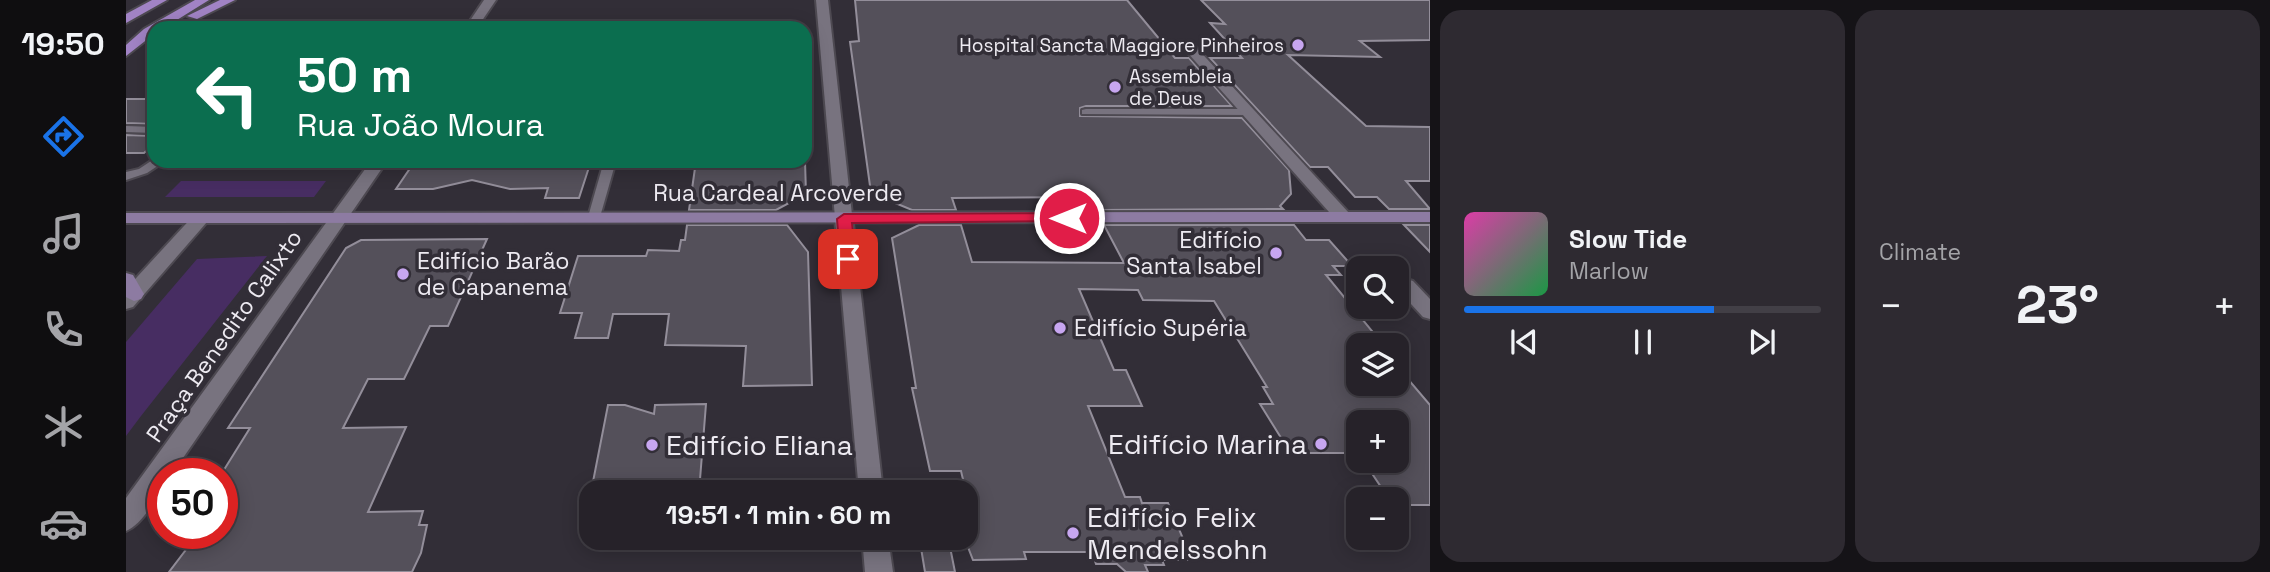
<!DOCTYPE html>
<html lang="en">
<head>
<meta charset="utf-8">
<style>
  :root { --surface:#262229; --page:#2e2a31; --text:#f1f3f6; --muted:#a4a4a8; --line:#423f46; --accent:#1a73e8 }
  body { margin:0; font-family:"Space Grotesk",sans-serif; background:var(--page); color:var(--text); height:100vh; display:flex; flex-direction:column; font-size:26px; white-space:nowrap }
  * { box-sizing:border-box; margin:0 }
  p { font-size:23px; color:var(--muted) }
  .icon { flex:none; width:38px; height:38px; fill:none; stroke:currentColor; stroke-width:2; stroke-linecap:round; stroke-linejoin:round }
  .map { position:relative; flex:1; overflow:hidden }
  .drawer { display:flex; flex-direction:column; gap:10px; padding:10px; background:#151317; width:840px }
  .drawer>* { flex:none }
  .guide { position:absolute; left:21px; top:21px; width:665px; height:147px; border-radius:21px; box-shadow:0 4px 18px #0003,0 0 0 2px var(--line); background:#0b6e4f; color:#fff; overflow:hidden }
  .controls { position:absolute; left:1220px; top:256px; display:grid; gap:14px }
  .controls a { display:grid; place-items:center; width:63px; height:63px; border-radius:14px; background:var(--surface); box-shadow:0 4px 18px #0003,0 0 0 2px var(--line); font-size:35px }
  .speed { position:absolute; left:21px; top:458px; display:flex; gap:14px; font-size:35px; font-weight:700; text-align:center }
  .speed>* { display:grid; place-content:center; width:91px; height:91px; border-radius:50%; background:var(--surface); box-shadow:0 4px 18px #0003,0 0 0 2px var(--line); line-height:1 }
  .speed .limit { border:10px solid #d22; background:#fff; color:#111 }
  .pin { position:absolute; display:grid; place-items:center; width:60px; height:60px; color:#fff; margin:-30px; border-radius:14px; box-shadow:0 4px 10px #0006 }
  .me { position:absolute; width:77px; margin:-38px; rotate:270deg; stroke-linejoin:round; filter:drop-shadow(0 0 5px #0008) }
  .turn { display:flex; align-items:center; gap:24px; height:147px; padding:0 35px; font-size:32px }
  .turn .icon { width:91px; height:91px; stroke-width:2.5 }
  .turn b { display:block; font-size:49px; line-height:60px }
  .big { font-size:52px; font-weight:700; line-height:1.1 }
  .drawer .card { flex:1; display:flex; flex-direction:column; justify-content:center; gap:10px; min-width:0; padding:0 24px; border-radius:21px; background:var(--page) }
  .song { display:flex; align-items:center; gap:21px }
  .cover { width:84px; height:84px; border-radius:10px; background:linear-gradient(135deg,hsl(320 70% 55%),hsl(140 70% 35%)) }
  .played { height:7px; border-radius:4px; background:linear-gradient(90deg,var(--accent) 70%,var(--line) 70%) }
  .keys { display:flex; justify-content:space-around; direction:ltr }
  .heat { display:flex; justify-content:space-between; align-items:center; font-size:38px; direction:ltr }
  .drawer .tiles { flex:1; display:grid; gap:10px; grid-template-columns:repeat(2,1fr) }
  .trip { position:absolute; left:453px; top:480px; width:399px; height:70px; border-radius:21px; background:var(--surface); box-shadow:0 4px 18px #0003,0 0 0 2px var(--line); font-weight:700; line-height:70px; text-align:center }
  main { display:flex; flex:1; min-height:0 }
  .dock { display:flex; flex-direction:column; width:126px; justify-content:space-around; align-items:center; background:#0f0e10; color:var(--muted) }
  .dock .icon { width:49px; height:49px }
  .dock .on { color:var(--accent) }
  .dock b { font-size:32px; color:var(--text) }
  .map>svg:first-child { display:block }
  .green { fill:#472d62 }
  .building { fill:#54505a; stroke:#938e9a; stroke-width:2 }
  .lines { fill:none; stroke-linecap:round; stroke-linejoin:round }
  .service-casing { stroke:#4d4951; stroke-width:4 }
  .minor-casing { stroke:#4d4951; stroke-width:4 }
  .tertiary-casing { stroke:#4d4951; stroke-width:4 }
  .secondary-casing { stroke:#4d4951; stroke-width:4 }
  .primary-casing { stroke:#4d4951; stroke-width:4 }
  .service { fill:#78737f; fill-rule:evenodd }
  .minor { fill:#78737f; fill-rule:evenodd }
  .tertiary { fill:#78737f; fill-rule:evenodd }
  .secondary { fill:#8d7ba2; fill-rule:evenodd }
  .primary { fill:#a183c5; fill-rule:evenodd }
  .route { fill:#e11d48; stroke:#92132f; stroke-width:2 }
  .poi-dot { fill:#c7a6f0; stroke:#322e37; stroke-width:2.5 }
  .labels { text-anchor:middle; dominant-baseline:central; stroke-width:7; stroke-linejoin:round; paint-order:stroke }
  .far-poi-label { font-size:19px; fill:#edeaf1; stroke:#322e37; text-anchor:end }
  .street-label { font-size:23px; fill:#edeaf1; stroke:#322e37 }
  .poi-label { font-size:23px; fill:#edeaf1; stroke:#322e37; text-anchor:start }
  .near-poi-label { font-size:28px; fill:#edeaf1; stroke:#322e37; text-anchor:start }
</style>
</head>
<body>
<main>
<nav class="dock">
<b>19:50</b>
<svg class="icon on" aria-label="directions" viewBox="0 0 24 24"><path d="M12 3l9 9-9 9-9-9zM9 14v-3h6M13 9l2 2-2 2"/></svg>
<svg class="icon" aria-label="music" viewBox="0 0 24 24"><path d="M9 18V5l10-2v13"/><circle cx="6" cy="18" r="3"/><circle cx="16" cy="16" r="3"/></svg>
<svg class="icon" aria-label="phone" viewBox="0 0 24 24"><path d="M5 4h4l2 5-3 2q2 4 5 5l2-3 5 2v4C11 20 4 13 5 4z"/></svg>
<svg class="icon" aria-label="climate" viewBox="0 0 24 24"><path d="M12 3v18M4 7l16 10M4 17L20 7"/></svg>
<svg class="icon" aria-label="car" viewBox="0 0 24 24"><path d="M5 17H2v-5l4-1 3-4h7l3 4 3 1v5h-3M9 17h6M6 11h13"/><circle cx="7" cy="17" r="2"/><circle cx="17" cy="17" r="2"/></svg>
</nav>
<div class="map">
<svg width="1304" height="572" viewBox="0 0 1304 572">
  <rect width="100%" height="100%" fill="#322e37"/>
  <g class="green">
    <polygon points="55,181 200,181 188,197 39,197"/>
    <polygon points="141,256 15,416 0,436 0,342 71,259"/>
  </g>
  <g class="building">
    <polygon points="729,0 1001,0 1049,58 1063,58 1106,106 960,106 954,108 954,116 1116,118 1163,170 1165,194 1154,206 1157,209 970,210 963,197 826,198 830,210 786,210 745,193 724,42 733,41"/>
    <polygon points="1075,0 1304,0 1304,40 1234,41 1254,57 1162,55 1240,126 1304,127 1304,181 1280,181 1304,209 1263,209 1251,197 1229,197 1202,167 1184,167 1084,58 1116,58 1084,23 1099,24"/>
    <polygon points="0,99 28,99 28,124 0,123"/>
    <polygon points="0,135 28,136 28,144 18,153 0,153"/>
    <polygon points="289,161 465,161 453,198 419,198 422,188 384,189 346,180 307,189 270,189"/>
    <polygon points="570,161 679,161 680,194 650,210 563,210"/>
    <polygon points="561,225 661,225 682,252 686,385 617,386 620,346 539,345 543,314 487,314 482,338 449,338 456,313 434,313 452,256 520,256 522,250 553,251 555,240 559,240"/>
    <polygon points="793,225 835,225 846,262 998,263 978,225 1168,225 1180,240 1203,240 1226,266 1207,266 1215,275 1200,275 1255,342 1255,345 1232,345 1232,383 1270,383 1270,365 1304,405 1304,505 1270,505 1270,499 1263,499 1237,460 1270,460 1270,422 1232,422 1232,453 1177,453 1171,441 1157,441 1134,404 1147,404 1137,387 1141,387 1088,301 1017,300 1012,290 953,289 988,370 1000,370 1016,406 962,406 999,497 1014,497 1016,503 1042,503 1066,560 1036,560 1038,565 1019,565 1022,572 1000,572 991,564 970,564 966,552 898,552 900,559 847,560 840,542 840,492 835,471 804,471 786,388 790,388 766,238"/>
    <polygon points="1278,225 1304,225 1304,252"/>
    <polygon points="361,239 322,326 304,326 278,379 242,379 217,428 280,427 242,512 297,511 293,525 301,525 295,553 286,572 43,572 72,534 96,534 96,473 124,428 102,428 220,248 235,240"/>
    <polygon points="580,404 573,492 535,492 523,485 503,492 465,492 482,405 499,405 528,414 529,405"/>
    <polygon points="794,542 823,542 829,572 799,572"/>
  </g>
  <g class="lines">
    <g class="service-casing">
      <g id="service">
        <polygon points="960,109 1122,109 1127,112 1122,115 956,114 956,110"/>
        <polygon points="0,126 28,127 28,133 0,132"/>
        <polygon points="28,159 28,161 39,161 21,173 0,180 0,172 13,169"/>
        <polygon points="478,161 490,161 474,217 468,221 462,217"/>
      </g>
    </g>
    <g class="minor-casing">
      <g id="minor">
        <polygon points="358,0 370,0 351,28 339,28"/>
        <polygon points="1065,45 1069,46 1223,213 1226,217 1223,221 1211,221 1061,52 1061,46"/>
        <path d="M245 161H261L46 474H37C37 492 17 524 0 531V498Z"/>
        <polygon points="75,213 81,214 84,218 81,222 7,307 0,309 0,289 69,214"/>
        <polygon points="1280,279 1287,281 1304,299 1304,319 1297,317 1273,291 1270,286 1273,281"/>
      </g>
    </g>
    <g class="tertiary-casing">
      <g id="tertiary">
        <polygon points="690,0 702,0 757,492 733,492"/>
        <polygon points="736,537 762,537 767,572 739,572"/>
      </g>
    </g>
    <g class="secondary-casing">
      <g id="secondary">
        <polygon points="1304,212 1304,222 0,223 0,213"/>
        <polygon points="0,273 7,275 18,294 15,299 8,301 0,297"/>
      </g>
    </g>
    <g class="primary-casing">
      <g id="primary">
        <polygon points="26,0 41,0 0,23 0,14"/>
        <polygon points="69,0 83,0 38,28 28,28 28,34 0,56 0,45 18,29"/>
        <polygon points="94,0 109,0 71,19 61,16"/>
      </g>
    </g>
    <use href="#service" class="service"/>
    <use href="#minor" class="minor"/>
    <use href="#tertiary" class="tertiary"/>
    <use href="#secondary" class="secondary"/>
    <use href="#primary" class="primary"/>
  </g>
  <polygon class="route" points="943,213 948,215 950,218 948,221 726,223 730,259 722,264 714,259 711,219 718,214"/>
  <g class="poi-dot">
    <circle cx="1172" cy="45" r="7"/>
    <circle cx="989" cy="87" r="7"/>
    <circle cx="1150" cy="253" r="7"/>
    <circle cx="277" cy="274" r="7"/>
    <circle cx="934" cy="328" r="7"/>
    <circle cx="1195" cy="444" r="7"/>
    <circle cx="526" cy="445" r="7"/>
    <circle cx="947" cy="533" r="7"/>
  </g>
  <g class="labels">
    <g class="far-poi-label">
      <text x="1158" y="45">Hospital Sancta Maggiore Pinheiros</text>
      <text x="1003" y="76" text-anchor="start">Assembleia<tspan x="1003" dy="22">de Deus</tspan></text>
    </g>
    <g class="street-label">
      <text x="652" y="193">Rua Cardeal Arcoverde</text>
      <text transform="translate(98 336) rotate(-55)">Praça Benedito Calixto</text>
    </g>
    <g class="poi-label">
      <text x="1136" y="240" text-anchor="end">Edifício<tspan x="1136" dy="26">Santa Isabel</tspan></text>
      <text x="291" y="261">Edifício Barão<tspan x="291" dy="26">de Capanema</tspan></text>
      <text x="948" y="328">Edifício Supéria</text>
    </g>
    <g class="near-poi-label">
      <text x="1181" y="444" text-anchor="end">Edifício Marina</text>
      <text x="540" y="445">Edifício Eliana</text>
      <text x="961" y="517">Edifício Felix<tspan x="961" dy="32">Mendelssohn</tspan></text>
    </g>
  </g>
</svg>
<div class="controls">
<a><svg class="icon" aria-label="search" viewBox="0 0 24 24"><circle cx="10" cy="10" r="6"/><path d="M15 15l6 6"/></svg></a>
<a><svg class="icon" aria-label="layers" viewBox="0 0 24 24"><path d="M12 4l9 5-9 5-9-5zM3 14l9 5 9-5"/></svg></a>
<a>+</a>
<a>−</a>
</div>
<div class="speed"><div class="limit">50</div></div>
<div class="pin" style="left:722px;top:259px;background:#d93025"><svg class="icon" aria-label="arrive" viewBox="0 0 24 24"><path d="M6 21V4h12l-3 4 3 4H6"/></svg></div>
<svg class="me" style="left:943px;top:218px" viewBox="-20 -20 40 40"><circle r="17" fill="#e11d48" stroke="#fff" stroke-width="3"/><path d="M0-11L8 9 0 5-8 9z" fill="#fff"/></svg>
<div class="trip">19:51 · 1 min · 60 m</div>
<div class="guide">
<div class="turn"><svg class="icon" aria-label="left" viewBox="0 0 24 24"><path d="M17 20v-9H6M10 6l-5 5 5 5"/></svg><div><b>50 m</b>Rua João Moura</div></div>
</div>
</div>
<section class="drawer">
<div class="tiles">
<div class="card">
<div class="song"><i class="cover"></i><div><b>Slow Tide</b><p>Marlow</p></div></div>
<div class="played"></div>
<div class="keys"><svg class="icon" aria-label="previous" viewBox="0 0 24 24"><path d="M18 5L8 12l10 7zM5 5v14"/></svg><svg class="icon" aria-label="pause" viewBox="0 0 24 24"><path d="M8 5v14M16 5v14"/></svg><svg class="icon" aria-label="next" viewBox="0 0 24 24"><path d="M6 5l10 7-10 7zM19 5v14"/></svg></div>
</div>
<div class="card"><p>Climate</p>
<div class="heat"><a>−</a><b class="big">23°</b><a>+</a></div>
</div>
</div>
</section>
</main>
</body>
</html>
